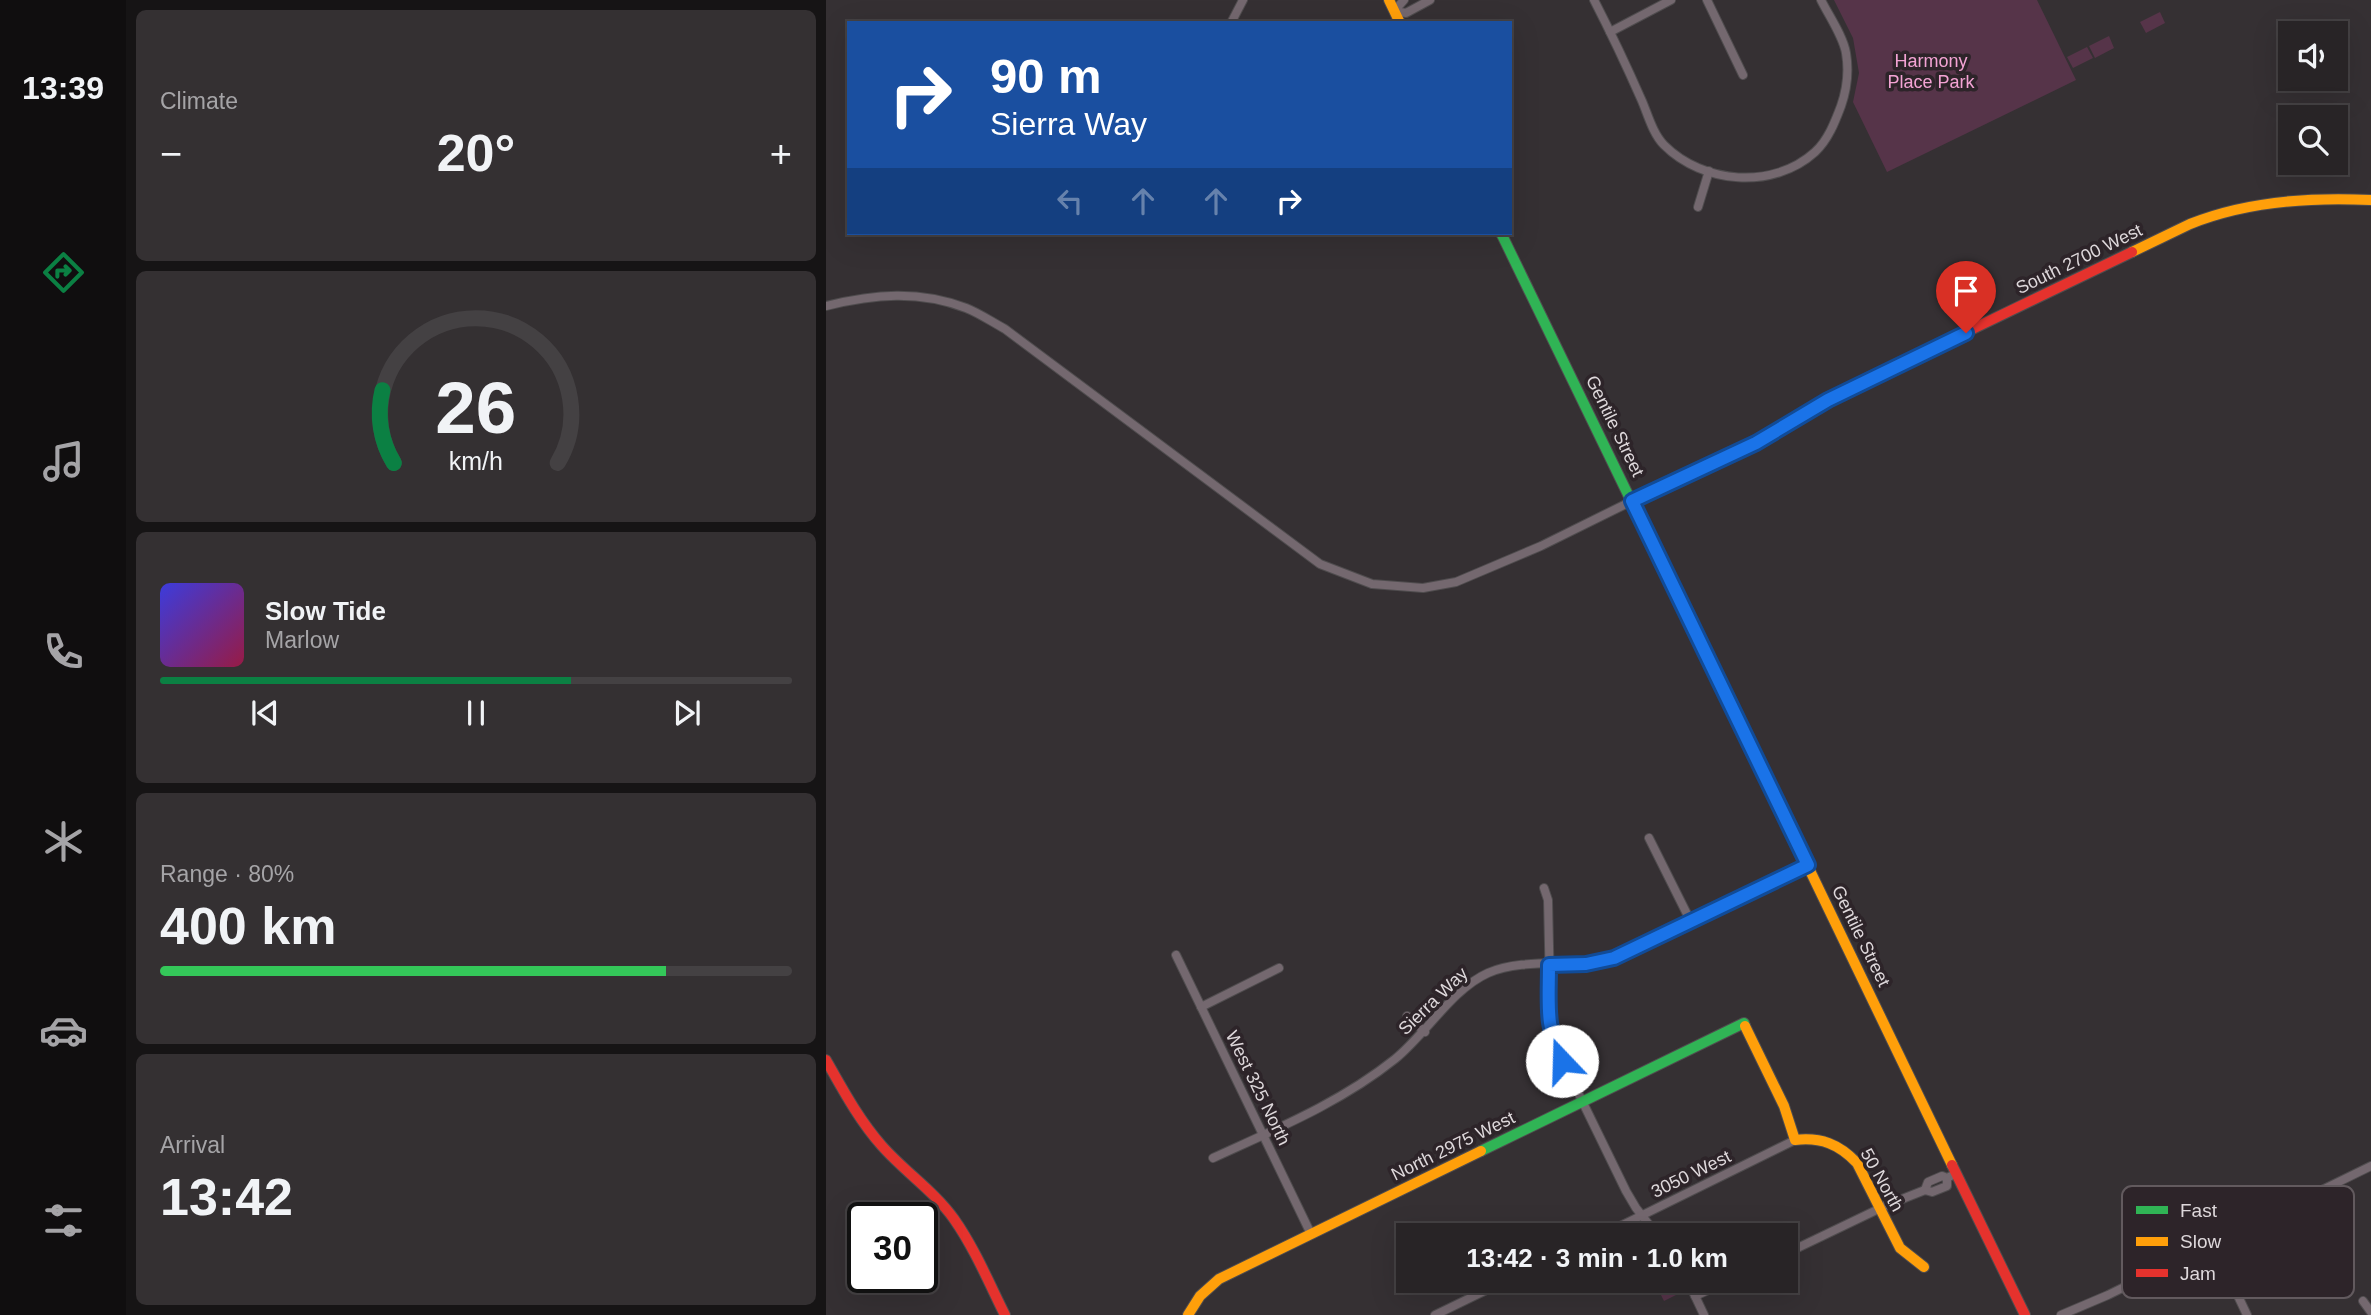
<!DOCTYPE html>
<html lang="en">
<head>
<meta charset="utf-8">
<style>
  :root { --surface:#282426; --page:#343032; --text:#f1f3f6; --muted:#a5a4a7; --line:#444143; --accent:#0b8043 }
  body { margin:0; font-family:Helvetica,sans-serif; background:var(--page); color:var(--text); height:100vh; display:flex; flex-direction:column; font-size:26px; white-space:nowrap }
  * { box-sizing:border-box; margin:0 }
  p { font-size:23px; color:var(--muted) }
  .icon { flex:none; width:38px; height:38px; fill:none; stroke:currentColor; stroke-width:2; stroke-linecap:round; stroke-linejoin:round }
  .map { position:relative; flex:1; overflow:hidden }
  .details { display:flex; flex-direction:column; gap:10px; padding:10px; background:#161415; width:700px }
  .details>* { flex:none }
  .top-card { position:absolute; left:21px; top:21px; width:665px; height:214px; border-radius:0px; box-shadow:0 7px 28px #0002,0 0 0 2px var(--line); background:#1a4fa0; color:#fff; overflow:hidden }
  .tools { position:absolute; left:1452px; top:21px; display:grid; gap:14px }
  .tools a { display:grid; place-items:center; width:70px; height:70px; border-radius:0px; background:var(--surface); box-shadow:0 7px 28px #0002,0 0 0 2px var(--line); font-size:35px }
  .speed { position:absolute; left:21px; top:1202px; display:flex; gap:14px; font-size:35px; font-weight:700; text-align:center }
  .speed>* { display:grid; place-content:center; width:91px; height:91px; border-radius:50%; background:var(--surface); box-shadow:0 7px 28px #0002,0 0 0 2px var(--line); line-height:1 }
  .speed .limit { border:4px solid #111; border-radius:10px; background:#fff; color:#111 }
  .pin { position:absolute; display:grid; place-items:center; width:60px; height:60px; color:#fff; margin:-72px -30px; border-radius:50% 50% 50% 0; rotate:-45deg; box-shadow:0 0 7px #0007 }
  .pin .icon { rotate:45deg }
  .me { position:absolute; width:77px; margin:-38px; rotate:339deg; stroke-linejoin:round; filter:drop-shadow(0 0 5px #0008) }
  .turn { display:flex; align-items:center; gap:24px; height:147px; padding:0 28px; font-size:32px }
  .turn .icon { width:91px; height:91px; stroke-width:2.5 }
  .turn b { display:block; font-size:49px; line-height:60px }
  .lanes { display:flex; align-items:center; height:66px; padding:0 28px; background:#0003; justify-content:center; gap:35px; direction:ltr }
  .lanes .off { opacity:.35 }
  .big { font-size:52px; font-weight:600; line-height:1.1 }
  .details .tile { flex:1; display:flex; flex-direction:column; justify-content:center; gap:10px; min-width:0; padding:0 24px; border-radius:10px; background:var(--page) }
  .details .dial { align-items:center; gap:0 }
  .dial svg { height:182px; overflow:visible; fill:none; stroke:var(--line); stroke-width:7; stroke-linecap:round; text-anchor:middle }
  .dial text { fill:var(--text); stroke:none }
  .song { display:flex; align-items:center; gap:21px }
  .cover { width:84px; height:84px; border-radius:10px; background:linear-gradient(135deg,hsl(240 70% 55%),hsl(340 70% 35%)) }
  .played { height:7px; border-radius:4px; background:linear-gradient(90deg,var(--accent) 65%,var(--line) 65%) }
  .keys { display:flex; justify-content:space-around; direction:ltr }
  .heat { display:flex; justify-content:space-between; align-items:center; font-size:38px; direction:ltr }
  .charge { height:10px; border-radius:5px; background:linear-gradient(90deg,#34c759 80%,var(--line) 0) }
  .trip { position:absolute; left:570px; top:1223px; width:402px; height:70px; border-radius:0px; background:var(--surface); box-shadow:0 7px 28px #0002,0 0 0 2px var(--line); font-weight:600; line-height:70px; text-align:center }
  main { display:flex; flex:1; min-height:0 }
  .dock { display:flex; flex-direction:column; width:126px; justify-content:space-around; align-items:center; background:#100e0f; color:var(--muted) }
  .dock .icon { width:49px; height:49px }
  .dock .current { color:var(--accent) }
  .dock b { font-size:32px; color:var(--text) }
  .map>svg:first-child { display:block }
  .green { fill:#563449 }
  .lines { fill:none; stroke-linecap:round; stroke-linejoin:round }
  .street-casing { stroke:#4f4c4e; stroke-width:10 }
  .fast-casing { stroke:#4f4c4e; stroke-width:12 }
  .slow-casing { stroke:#4f4c4e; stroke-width:12 }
  .jam-casing { stroke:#4f4c4e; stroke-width:12 }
  .street { stroke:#74686f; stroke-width:8 }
  .fast { stroke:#30b455; stroke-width:10 }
  .slow { stroke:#ff9f0a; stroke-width:10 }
  .jam { stroke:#e5322d; stroke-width:10 }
  .route-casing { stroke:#114b97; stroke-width:18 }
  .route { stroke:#1a73e8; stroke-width:12 }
  .labels { text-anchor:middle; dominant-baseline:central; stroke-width:7; stroke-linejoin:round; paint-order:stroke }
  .park-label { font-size:18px; fill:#f3a3d4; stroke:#2d2429 }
  .street-label { font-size:18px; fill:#ded8db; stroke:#2d2429 }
  .key { fill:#2d2429; stroke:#625a5e; stroke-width:2 }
  .key-label { font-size:19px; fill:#ded8db }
</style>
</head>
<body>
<main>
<nav class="dock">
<b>13:39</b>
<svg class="icon current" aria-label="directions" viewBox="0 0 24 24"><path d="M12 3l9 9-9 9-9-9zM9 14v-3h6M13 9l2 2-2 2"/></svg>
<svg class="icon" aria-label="music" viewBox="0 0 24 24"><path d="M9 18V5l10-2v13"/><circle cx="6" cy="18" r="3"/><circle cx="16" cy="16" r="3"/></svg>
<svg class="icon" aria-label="phone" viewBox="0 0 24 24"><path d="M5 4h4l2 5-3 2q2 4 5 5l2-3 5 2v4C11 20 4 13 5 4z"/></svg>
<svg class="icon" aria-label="climate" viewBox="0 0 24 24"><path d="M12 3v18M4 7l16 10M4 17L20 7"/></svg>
<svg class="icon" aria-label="car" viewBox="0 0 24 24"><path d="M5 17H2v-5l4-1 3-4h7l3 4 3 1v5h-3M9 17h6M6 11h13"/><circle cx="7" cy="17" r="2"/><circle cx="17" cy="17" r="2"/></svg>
<svg class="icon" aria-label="filters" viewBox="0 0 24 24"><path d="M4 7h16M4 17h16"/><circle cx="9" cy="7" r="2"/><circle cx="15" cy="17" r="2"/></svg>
</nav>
<section class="details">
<div class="tile"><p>Climate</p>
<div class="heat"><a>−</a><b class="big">20°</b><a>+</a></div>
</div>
<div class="tile dial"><svg viewBox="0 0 100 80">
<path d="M14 69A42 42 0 1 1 86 69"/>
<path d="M14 69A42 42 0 0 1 9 37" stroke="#0b8043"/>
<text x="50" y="56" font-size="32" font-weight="700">26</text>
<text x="50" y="72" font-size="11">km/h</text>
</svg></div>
<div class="tile">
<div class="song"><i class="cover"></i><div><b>Slow Tide</b><p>Marlow</p></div></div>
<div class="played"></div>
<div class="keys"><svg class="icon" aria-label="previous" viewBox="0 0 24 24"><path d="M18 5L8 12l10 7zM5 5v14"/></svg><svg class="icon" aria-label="pause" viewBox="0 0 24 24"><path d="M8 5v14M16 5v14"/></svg><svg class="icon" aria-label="next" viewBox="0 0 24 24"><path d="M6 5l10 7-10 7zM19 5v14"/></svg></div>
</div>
<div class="tile"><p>Range · 80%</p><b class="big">400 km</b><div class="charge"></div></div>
<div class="tile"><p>Arrival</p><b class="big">13:42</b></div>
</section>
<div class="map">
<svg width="1545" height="1315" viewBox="0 0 1545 1315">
  <rect width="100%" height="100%" fill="#353033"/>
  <g class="green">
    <polygon points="1008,0 1211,0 1250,80 1061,172 1027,102 1033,73 1027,38"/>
    <polygon points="1334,12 1339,23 1320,33 1314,22"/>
    <polygon points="1283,36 1288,48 1269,58 1263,46"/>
    <polygon points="1261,47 1267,58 1247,68 1241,57"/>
    <polygon points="828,1281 851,1281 855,1288 852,1294 838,1301"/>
  </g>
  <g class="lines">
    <g class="street-casing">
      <g id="street">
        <polyline points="578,0 568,11 580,13 604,0"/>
        <path d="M768 0C785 33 801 67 816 101 822 115 827 134 838 145 877 184 947 190 989 152 1002 140 1009 122 1015 106 1021 89 1023 71 1020 53 1017 36 1003 16 995 0"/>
        <polyline points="881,0 917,75"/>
        <polyline points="405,23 417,0"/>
        <polyline points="784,32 845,0"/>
        <polyline points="872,207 883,171"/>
        <path d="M0 306C48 294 93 290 140 308 153 313 166 322 179 329L494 564 546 584 597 588 630 582 715 546 806 501"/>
        <polyline points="823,838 865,922"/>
        <polyline points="718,888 722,900 725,1037 800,1191 810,1208 832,1236"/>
        <polyline points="350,955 485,1234"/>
        <polyline points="375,1007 453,968"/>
        <polyline points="581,1016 599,1032"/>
        <path d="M387 1158C450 1129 514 1103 569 1059 600 1034 626 989 662 973 699 957 748 968 788 958L982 865"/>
        <polyline points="1099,1190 1102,1182 1116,1176 1121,1178 1125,1176"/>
        <polyline points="774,1236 969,1140"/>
        <polyline points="1387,1243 1421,1315"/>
        <polyline points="961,1253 1061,1205 1099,1190 1106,1192 1121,1186 1121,1178"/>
        <polyline points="862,1281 878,1315"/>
        <polyline points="869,1296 902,1281"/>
        <polyline points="1537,1301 1545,1312"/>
        <polyline points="609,1315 679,1281"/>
        <polyline points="1235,1315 1282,1295 1545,1166"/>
      </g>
    </g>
    <g class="fast-casing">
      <g id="fast">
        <polyline points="675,233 895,686"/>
        <polyline points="655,1151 918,1023 919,1026"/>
      </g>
    </g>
    <g class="slow-casing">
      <g id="slow">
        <polyline points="563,0 574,23"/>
        <path d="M1306 252C1325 243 1345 233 1364 224 1421 201 1485 197 1545 200"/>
        <polyline points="895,686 1126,1165"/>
        <path d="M919 1026 958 1106 969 1140C995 1137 1013 1144 1031 1163L1074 1248 1098 1267"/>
        <polyline points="362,1315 374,1296 393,1279 655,1151"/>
      </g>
    </g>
    <g class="jam-casing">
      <g id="jam">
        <polyline points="806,501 930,443 1014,393 1306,252"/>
        <path d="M0 1060C17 1090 33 1120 56 1146 79 1172 108 1191 128 1219 149 1249 163 1283 179 1315"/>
        <polyline points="1126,1165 1199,1315"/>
      </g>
    </g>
    <use href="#street" class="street"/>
    <use href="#fast" class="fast"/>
    <use href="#slow" class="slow"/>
    <use href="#jam" class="jam"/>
  </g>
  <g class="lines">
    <g class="route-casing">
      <path id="route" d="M736 1061C719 1027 723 1002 723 965L760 964 788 958 982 865 806 501 930 443 1002 400 1140 333"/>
    </g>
    <use href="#route" class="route"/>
  </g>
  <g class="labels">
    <g class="park-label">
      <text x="1105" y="61">Harmony<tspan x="1105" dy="21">Place Park</tspan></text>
    </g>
    <g class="street-label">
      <text transform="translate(1253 259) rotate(-26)">South 2700 West</text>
      <text transform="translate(789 426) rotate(64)">Gentile Street</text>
      <text transform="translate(1035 936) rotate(64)">Gentile Street</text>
      <text transform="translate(607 1001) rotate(-44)">Sierra Way</text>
      <text transform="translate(432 1088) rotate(64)">West 325 North</text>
      <text transform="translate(627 1146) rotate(-26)">North 2975 West</text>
      <text transform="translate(865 1174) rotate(-26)">3050 West</text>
      <text transform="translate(1056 1180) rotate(61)">50 North</text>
    </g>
  </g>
  <rect x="1296" y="1186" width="232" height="112" rx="10" class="key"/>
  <rect x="1310" y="1206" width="32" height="8" fill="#30b455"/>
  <rect x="1310" y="1237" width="32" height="9" fill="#ff9f0a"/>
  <rect x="1310" y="1269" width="32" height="8" fill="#e5322d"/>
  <g class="key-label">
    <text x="1354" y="1217">Fast</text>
    <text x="1354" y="1248">Slow</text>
    <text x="1354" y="1280">Jam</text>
  </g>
</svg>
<div class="tools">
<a><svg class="icon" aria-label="sound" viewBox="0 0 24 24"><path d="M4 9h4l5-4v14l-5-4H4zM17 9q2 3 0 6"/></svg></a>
<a><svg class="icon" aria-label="search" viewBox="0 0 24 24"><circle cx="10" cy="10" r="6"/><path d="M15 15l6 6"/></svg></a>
</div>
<div class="speed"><div class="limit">30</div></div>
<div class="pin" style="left:1140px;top:333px;background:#d93025"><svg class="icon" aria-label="arrive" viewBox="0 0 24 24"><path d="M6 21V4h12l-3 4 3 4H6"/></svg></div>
<svg class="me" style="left:736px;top:1061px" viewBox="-20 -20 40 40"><circle r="19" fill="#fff"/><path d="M0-13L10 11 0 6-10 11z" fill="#1a73e8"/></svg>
<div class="trip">13:42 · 3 min · 1.0 km</div>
<div class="top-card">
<div class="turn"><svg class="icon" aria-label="right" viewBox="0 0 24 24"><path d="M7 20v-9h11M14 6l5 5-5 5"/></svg><div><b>90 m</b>Sierra Way</div></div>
<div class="lanes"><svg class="icon off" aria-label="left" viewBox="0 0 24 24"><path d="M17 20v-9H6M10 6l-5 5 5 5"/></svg><svg class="icon off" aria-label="ahead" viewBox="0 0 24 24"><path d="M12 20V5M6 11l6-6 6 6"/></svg><svg class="icon off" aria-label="ahead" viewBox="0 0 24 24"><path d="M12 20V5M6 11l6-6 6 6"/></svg><svg class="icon" aria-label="right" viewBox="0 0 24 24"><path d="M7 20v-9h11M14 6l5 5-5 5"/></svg></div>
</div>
</div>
</main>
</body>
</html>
